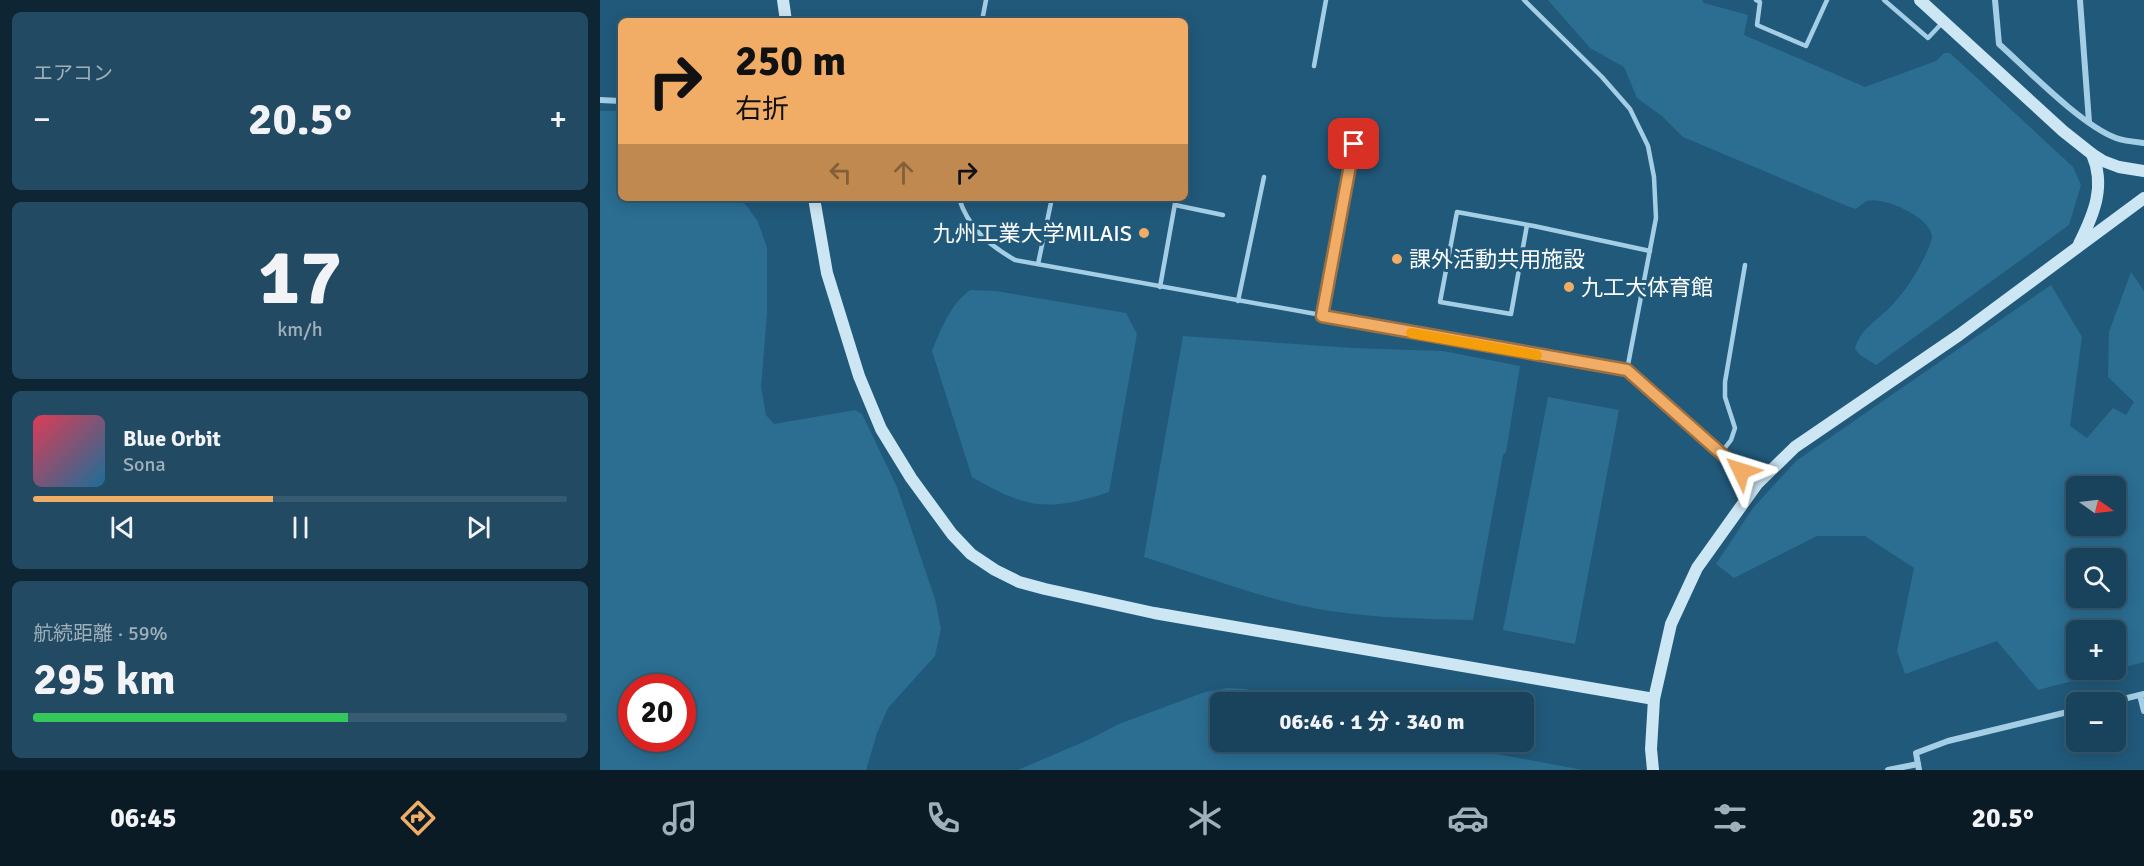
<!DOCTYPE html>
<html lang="ja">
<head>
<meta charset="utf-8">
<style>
  :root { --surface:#19435c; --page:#224a62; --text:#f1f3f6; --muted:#9fb0bb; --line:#375c72; --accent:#f1ac65 }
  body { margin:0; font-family:Signika,"Noto Sans JP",sans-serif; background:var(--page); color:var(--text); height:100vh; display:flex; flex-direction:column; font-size:22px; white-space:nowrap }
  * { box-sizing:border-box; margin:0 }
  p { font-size:20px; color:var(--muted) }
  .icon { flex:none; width:33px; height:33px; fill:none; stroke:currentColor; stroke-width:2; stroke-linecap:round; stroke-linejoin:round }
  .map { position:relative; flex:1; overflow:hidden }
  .side { display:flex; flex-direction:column; gap:12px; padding:12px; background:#0e2533; width:600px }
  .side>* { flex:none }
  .banner { position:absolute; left:18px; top:18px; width:570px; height:183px; border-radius:9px; box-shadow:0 3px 15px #0003,0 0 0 2px var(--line); background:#f1ac65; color:#111; overflow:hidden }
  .needle { width:39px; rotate:104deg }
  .controls { position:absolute; left:1466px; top:476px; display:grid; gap:12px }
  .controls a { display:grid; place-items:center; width:60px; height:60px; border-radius:9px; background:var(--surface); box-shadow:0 3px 15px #0003,0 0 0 2px var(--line); font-size:30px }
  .speed { position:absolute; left:18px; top:674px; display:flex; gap:12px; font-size:30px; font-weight:700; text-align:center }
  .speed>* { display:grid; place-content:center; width:78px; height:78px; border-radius:50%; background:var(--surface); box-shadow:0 3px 15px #0003,0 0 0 2px var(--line); line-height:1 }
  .speed .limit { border:9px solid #d22; background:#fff; color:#111 }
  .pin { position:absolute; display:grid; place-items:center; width:51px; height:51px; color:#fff; margin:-26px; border-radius:12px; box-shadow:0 3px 9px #0006 }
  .me { position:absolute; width:66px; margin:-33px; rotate:311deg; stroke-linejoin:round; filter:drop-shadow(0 0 4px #0008) }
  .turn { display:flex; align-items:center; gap:21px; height:126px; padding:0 18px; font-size:27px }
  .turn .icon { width:78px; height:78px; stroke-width:2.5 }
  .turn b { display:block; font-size:42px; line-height:51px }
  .lanes { display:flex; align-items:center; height:57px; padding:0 18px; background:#0003; justify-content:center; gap:30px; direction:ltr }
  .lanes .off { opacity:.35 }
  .big { font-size:45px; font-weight:700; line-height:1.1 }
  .side .tile { flex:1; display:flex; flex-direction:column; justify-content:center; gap:9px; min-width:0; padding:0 21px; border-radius:9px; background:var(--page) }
  .side .dial { align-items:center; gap:0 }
  .dial b { font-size:78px; line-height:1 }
  .song { display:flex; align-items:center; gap:18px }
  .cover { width:72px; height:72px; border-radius:9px; background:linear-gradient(135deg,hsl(350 70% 55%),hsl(200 70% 35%)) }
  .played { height:6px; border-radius:3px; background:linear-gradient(90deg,var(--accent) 45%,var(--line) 45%) }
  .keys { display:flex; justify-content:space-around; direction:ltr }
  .heat { display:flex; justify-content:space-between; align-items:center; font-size:33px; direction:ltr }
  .charge { height:9px; border-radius:4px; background:linear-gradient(90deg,#34c759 59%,var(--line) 0) }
  .trip { position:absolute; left:610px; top:692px; width:324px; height:60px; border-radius:9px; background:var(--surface); box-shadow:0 3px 15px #0003,0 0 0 2px var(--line); font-weight:700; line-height:60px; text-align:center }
  .menu { display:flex; height:96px; justify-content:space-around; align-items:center; background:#0a1b25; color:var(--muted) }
  .menu .icon { width:42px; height:42px }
  .menu .selected { color:var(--accent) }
  .menu b { font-size:27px; color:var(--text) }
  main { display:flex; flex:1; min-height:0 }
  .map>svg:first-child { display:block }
  .green { fill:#2b6e92; fill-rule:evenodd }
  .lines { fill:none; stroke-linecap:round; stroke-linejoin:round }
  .lane { stroke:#a3cee5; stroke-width:4.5 }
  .street { stroke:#a3cee5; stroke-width:6 }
  .secondary { stroke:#cce6f4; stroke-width:12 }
  .route-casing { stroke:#9d7042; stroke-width:15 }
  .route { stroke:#f1ac65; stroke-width:10 }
  .slow { stroke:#f59e0b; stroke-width:10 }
  .poi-dot { fill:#f1ac65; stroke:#21597a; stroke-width:2 }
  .labels { text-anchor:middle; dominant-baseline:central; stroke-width:6; stroke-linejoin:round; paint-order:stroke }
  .poi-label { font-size:22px; fill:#fff; stroke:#21597a; text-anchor:start }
</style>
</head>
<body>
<main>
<section class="side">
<div class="tile"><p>エアコン</p>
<div class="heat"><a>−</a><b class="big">20.5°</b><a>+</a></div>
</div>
<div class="tile dial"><b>17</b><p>km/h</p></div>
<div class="tile">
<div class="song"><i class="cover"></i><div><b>Blue Orbit</b><p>Sona</p></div></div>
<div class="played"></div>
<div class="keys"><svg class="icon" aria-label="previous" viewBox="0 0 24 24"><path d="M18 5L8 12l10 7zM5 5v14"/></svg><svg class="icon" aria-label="pause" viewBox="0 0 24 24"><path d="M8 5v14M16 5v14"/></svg><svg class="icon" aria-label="next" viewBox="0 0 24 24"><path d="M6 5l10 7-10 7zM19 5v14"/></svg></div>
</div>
<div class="tile"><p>航続距離 · 59%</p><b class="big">295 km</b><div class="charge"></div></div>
</section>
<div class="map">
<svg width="1544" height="770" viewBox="0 0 1544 770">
  <rect width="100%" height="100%" fill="#21597a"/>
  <g class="green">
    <path d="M948 0H1102L1104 3 1148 15 1144 35 1265 87 1336 61 1344 53H1350L1473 167 1481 185 1469 225 1276 365 1260 355 1255 349C1259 329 1280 319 1293 304 1306 290 1315 276 1324 258 1327 252 1331 244 1332 237 1332 218 1284 196 1267 201 1264 202 1259 207 1256 209L1247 206 1083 137 1062 116 1037 98 1024 67 990 48Z"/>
    <path d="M0 111H21V198H137L147 206 158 222 167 248V313L161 387 166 415 174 424 255 410 262 414 297 487 335 599 341 629 335 656 288 708 277 733 266 770H0ZM32 687H82V738H32Z"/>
    <path d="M1531 272 1544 291V662L1438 690 1397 641 1305 674 1297 651 1314 568 1265 536H1217L1134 578 1116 564 1153 508 1196 461 1451 285 1482 337 1470 426 1487 438 1513 408 1526 415 1534 402 1508 377 1509 332ZM1476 486H1515V525H1476ZM1476 558H1515V597H1476ZM1476 630H1515V669H1476Z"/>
    <path d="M370 290 396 291 526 313 537 334 509 492C448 512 427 509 372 477L332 351C341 329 350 305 370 290Z"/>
    <path d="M583 336 753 348 843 351 920 366 906 452 903 455 873 620C825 619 777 618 730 611 667 601 605 576 544 557Z"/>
    <polygon points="948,397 1019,410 975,644 903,630"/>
    <polygon points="628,688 647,689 666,702 621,702 621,741 827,741 983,770 418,770 488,740 519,724 605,692"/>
  </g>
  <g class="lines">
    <g class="lane">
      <polyline points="924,0 1002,77 1030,109 1048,146 1054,177 1056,218 1027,370"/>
      <polyline points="1156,0 1160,2 1157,25 1206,46 1227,0"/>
      <polyline points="1284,0 1328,38 1343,22"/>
      <polyline points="382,21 386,0"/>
      <polyline points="714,66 726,0"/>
      <path d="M359 198C368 228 389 245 415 260L1027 370 1141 471"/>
      <polyline points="575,205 623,215"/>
      <polyline points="927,225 911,314 840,302 857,212 934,226 1050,251"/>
      <polyline points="438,264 452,198"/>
      <polyline points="560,287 576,198"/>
      <polyline points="638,301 664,177"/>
      <polyline points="722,316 754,144"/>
      <polyline points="1121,453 1131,440 1135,428 1125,397 1125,382 1145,265"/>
    </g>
    <g class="street">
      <path d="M1395 0 1399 44C1428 70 1481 125 1516 138 1524 141 1535 142 1544 143"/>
      <polyline points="1480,0 1489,122"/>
      <polyline points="0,100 21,101"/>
      <polyline points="1540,695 1544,711"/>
      <polyline points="1511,702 1544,694"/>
      <polyline points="1288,770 1318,764"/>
      <polyline points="1319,770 1316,753 1348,741 1476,710"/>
    </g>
    <g class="secondary">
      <polyline points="183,0 186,21"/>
      <polyline points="1320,0 1463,131 1492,154 1503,161 1519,167 1544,171"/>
      <polyline points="214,198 227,273 259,376 281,429 311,478 352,534 371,554 395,570 419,582 445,589 554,613 1054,699"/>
      <path d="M1479 244C1494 214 1506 186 1492 154"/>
      <polyline points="1053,770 1051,749 1054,699 1071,624 1097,568 1157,484 1195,447 1359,335 1544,198"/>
    </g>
  </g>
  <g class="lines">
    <g class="route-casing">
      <polyline id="route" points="754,144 722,316 1027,370 1141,471"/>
    </g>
    <use href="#route" class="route"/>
    <polyline class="slow" points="811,333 937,355"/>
  </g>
  <g class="poi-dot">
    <circle cx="544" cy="233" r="6"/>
    <circle cx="797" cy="259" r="6"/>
    <circle cx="969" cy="287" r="6"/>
  </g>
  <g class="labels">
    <g class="poi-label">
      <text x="532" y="233" text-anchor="end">九州工業大学MILAIS</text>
      <text x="809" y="259">課外活動共用施設</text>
      <text x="981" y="287">九工大体育館</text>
    </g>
  </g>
</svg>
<div class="controls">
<a><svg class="needle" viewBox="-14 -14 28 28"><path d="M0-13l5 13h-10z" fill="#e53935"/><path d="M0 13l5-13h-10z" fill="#9fb0bb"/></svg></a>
<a><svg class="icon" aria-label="search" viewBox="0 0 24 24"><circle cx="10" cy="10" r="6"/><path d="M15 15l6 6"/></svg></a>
<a>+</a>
<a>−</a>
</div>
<div class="speed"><div class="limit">20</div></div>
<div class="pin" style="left:754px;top:144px;background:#d93025"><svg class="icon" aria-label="arrive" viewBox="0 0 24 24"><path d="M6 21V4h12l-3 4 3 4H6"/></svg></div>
<svg class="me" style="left:1141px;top:471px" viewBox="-20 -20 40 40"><path d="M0-17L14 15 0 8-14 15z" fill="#f1ac65" stroke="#fff" stroke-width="4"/></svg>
<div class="trip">06:46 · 1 分 · 340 m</div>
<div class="banner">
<div class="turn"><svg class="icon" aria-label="right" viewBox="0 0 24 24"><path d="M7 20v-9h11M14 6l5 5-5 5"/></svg><div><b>250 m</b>右折</div></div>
<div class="lanes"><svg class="icon off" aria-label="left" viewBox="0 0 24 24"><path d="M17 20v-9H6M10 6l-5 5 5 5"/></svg><svg class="icon off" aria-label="ahead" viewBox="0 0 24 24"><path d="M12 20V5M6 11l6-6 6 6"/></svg><svg class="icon" aria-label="right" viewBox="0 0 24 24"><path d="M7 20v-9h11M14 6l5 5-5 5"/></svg></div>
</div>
</div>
</main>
<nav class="menu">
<b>06:45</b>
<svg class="icon selected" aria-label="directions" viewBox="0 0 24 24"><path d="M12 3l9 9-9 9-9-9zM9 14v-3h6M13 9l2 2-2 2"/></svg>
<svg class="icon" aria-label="music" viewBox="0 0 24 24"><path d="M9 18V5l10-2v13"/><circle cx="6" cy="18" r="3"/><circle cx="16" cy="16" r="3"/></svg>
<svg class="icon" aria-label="phone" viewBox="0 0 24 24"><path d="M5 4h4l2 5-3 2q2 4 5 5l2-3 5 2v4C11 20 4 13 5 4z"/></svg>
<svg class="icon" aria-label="climate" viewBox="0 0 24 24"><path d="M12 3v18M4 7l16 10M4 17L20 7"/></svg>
<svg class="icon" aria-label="car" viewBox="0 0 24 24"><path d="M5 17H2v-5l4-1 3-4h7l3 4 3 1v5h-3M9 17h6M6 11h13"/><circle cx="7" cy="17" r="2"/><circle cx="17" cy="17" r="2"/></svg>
<svg class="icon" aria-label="filters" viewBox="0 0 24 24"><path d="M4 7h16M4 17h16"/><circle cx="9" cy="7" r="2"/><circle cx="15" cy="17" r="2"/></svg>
<b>20.5°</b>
</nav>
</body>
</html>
